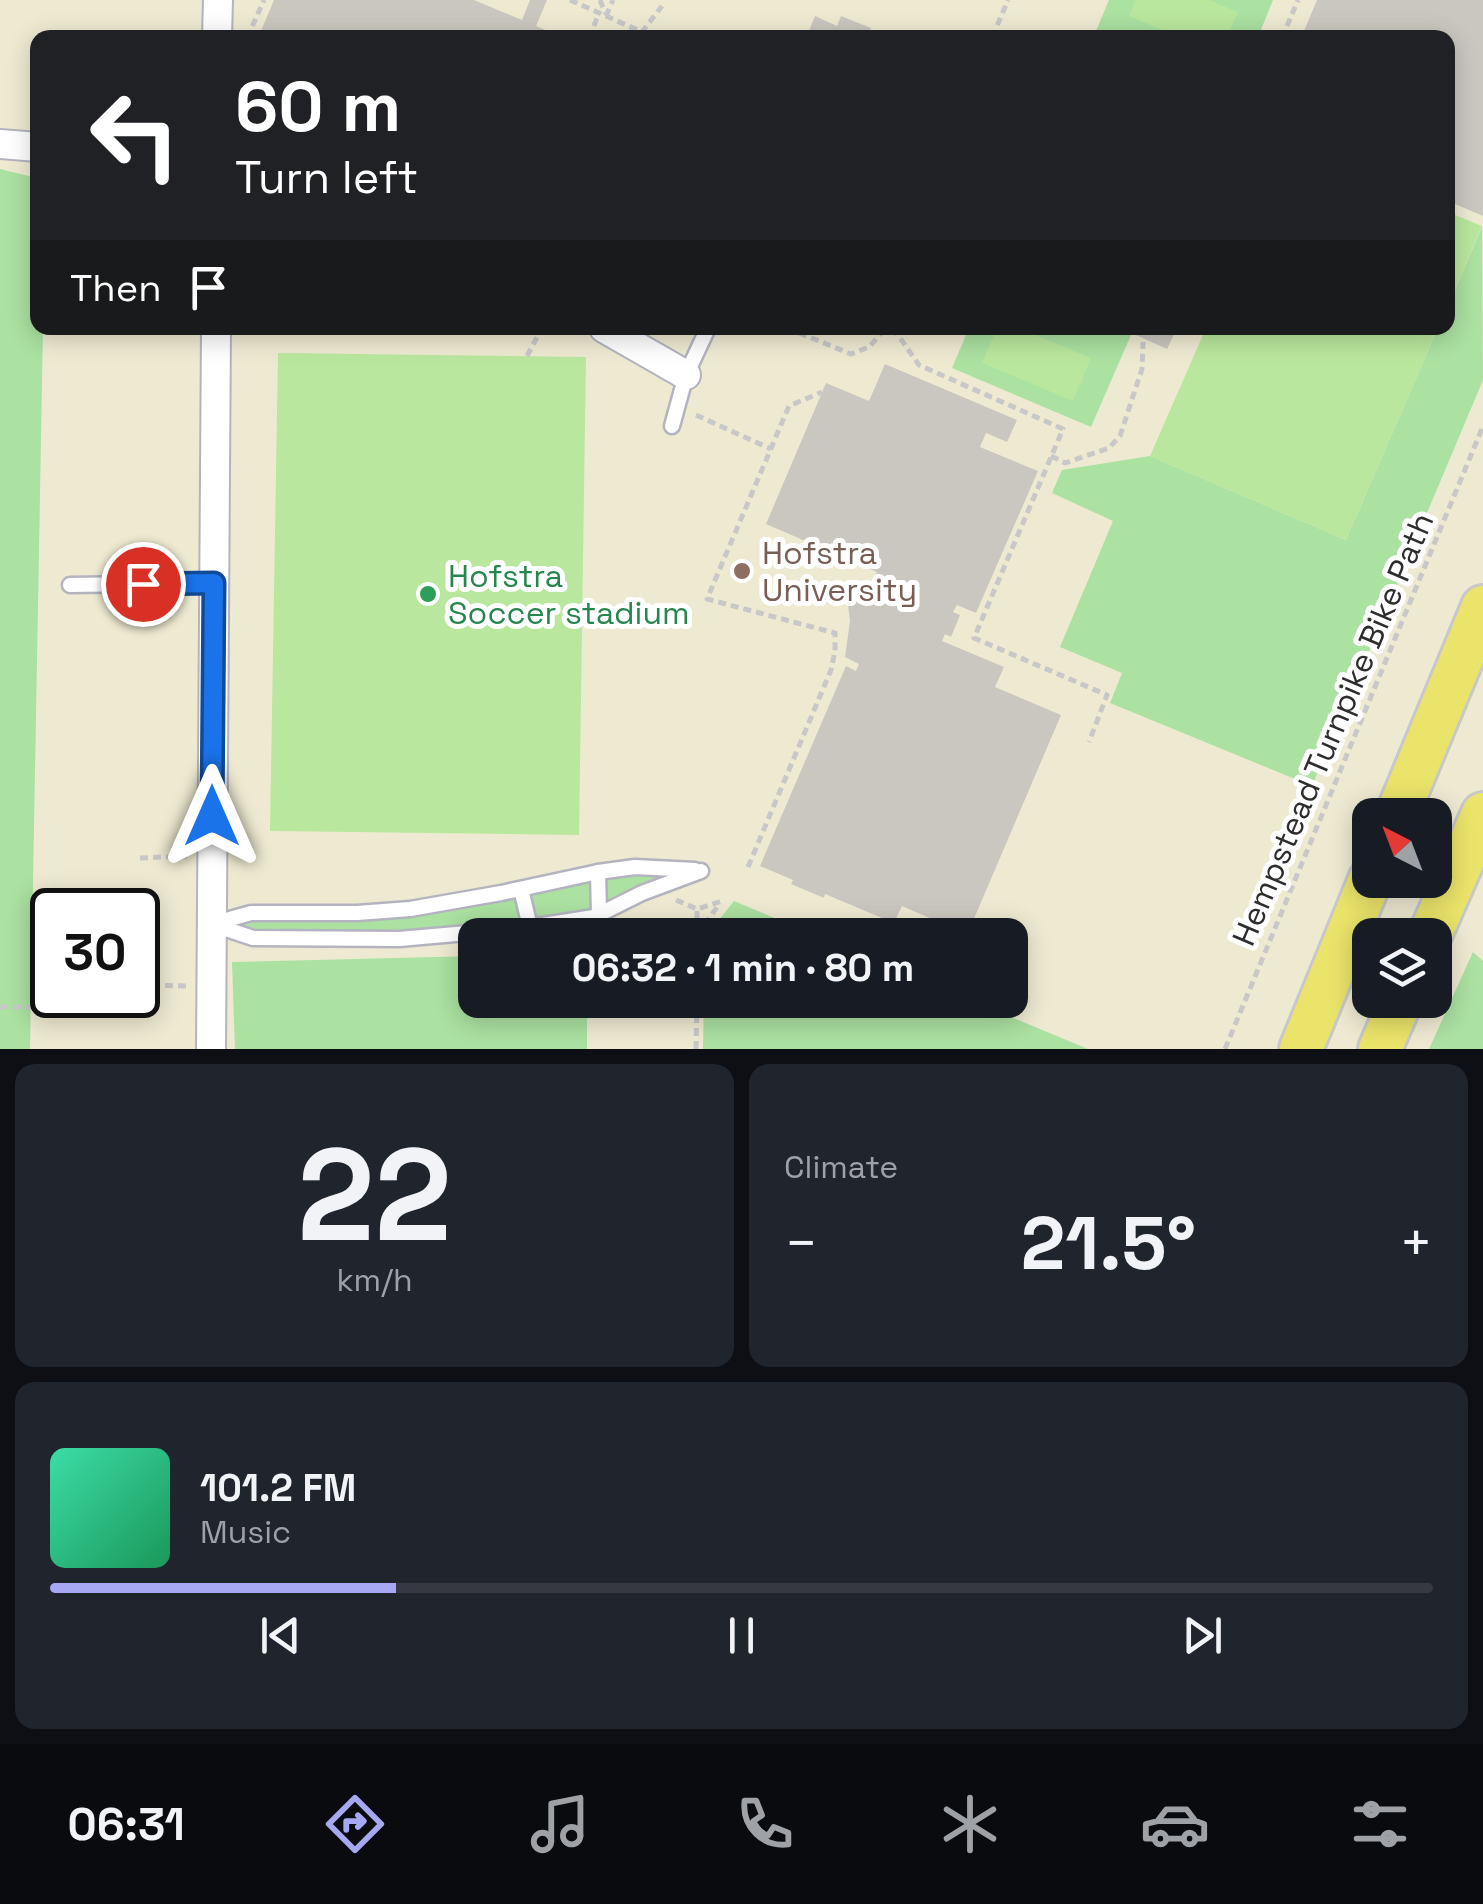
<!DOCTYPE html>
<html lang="en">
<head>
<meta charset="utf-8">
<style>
  :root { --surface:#171b24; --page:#20242c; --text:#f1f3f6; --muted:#9ea1a6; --line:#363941; --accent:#a7a8f3 }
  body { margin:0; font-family:"Space Grotesk",sans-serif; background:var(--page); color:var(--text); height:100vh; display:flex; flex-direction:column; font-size:38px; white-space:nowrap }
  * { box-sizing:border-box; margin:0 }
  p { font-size:32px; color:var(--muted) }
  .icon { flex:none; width:55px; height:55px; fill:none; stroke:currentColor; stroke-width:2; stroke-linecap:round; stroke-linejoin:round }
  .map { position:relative; height:1049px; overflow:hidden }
  .side { display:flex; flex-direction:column; gap:15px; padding:15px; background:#0d0f14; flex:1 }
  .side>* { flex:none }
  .hud { position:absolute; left:30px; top:30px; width:1425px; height:305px; border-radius:20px; box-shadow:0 5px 25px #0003; background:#202124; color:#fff; overflow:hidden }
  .needle { width:65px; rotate:318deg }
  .buttons { position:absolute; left:1352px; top:798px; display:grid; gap:20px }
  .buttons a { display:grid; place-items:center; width:100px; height:100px; border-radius:20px; background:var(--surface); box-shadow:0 5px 25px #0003; font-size:50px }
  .speed { position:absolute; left:30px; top:888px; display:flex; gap:20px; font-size:50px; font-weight:700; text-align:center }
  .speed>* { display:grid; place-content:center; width:130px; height:130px; border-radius:50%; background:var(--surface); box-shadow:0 5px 25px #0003; line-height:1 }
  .speed .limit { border:5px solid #111; border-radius:15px; background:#fff; color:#111 }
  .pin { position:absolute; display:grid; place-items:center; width:85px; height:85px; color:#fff; margin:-42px; border:5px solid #fff; border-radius:50%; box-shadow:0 2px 10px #0007 }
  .me { position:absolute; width:110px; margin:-55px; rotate:0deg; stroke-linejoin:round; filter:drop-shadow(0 0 8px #0008) }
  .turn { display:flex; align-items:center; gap:35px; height:210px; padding:0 40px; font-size:45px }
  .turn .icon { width:130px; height:130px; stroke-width:2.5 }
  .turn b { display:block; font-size:70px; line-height:85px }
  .then { display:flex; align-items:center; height:95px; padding:0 40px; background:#0003; gap:20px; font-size:38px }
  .big { font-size:75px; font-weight:700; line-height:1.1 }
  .side .card { flex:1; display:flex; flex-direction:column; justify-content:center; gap:15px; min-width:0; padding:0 35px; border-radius:20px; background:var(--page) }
  .side .dial { align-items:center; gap:0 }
  .dial b { font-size:130px; line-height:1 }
  .song { display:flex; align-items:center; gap:30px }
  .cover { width:120px; height:120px; border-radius:15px; background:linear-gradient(135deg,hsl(160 70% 55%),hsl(150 70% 35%)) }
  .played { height:10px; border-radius:5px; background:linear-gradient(90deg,var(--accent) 25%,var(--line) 25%) }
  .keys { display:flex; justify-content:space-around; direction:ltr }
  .heat { display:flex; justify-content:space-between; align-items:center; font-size:55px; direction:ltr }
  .side .tiles { flex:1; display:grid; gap:15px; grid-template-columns:1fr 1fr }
  .card:last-child { grid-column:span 2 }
  .trip { position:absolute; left:458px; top:918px; width:570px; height:100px; border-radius:20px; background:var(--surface); box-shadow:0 5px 25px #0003; font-weight:700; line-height:100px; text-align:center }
  .tab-bar { display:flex; height:160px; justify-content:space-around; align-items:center; background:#090b0e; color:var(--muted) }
  .tab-bar .icon { width:70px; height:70px }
  .tab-bar .active { color:var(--accent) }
  .tab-bar b { font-size:45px; color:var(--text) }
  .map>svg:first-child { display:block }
  .education { fill:#eeead2; fill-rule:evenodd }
  .green { fill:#abe1a1 }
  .pitch { fill:#bae79e }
  .building { fill:#cac7c0 }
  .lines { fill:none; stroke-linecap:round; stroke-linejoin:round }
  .lane-casing { stroke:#b4b4c0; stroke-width:19 }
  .street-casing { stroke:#b4b4c0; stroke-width:32 }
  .primary-casing { stroke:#c8c8c8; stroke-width:48 }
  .path { stroke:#c8c8c8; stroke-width:5; stroke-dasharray:8 5; stroke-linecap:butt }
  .lane { stroke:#fff; stroke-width:14 }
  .street { stroke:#fff; stroke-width:28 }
  .primary { stroke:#eae46a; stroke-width:42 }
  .route-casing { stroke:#114b97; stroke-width:25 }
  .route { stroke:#1a73e8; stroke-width:18 }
  .education-dot { fill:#8d6e63; stroke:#fff; stroke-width:4 }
  .leisure-dot { fill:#2e9e5b; stroke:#fff; stroke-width:4 }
  .labels { text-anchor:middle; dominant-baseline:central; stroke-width:10; stroke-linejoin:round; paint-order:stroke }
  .education-label { font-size:32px; fill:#785e54; stroke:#fff; text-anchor:start }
  .leisure-label { font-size:32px; fill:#27864d; stroke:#fff; text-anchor:start }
  .street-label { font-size:32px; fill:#2d2d2d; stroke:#fff }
</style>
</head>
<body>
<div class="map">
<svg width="1483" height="1049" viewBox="0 0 1483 1049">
  <rect width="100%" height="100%" fill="#eeebe1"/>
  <path class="education" d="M0 0H1483V1049H0ZM38 38H1448V328H38ZM1370 815H1435V880H1370ZM52 910H138V995H52ZM475 935H1010V1000H475ZM1370 935H1435V1000H1370Z"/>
  <g class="green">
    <polygon points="1109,0 1273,0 1258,37 1093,38"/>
    <polygon points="0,169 37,178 38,328 43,328 30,1049 0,1049"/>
    <polygon points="1482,227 1483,380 1312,786 1110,703 1122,673 1060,647 1113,521 1052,493 1062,470 1150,456 1346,540 1438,328 1448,328 1448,306"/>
    <polygon points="969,328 1134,328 1091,427 952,368"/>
    <polygon points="684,868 611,909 524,928 253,938 211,924 251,913 356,913 598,872"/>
    <polygon points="734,901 815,935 707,935"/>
    <polygon points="1473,952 1483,961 1483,1049 1429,1049"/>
    <polygon points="475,956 475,1000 587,1000 587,1049 235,1049 232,962"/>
    <polygon points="704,1000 970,1000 1088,1049 703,1049"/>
  </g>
  <g class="pitch">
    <polygon points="1136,0 1209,0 1238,12 1227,37 1179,37 1129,16"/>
    <polygon points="1448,212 1482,226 1448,306"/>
    <polygon points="997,328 1018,328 1091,358 1073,401 982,363"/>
    <polygon points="1206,328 1438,328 1346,540 1150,456"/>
    <polygon points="278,353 586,357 579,835 270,831"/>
  </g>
  <g class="building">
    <polygon points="274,0 474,0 522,20 530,0 547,0 536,26 562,37 258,38"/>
    <polygon points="1317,0 1483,0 1483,216 1448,201 1448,38 1301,38"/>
    <polygon points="815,16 837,26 841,16 871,28 867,38 806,38"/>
    <polygon points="1139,328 1177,328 1167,349 1136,335"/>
    <polygon points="885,364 1017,420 1007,442 986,433 980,447 1038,471 976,613 957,605 953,612 960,615 951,637 945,634 942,641 1004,667 995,687 1061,715 967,935 934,933 939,922 902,906 894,923 825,894 824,898 791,884 793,880 760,866 846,666 856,671 859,664 845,657 850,621 846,590 866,598 877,572 766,524 826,383 869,401"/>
  </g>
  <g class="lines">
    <g class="lane-casing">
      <g id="lane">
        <polyline points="672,426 686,375 708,328"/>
        <polyline points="70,585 214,583"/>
        <polyline points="598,872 599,914"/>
        <polyline points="521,889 530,927"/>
        <polyline points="211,924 253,938 399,939 524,928 594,917 642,893 701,871"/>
        <polyline points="212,924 251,913 357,913 410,909 501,893 598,872 635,867 695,870"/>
      </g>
    </g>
    <g class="street-casing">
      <g id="street">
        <polyline points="217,38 218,0"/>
        <polyline points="0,144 38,147"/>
        <polyline points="604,328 686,375"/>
        <polyline points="211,1049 216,328"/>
      </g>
    </g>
    <g class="primary-casing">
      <g id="primary">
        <polyline points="1397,815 1483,607"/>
        <polyline points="1430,935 1483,814"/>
        <polyline points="1301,1049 1370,880"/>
        <polyline points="1380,1049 1401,1000"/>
      </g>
    </g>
    <g class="path">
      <polyline points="570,0 642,32 662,6"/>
      <polyline points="600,0 605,13"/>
      <polyline points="606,16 613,0"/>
      <polyline points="247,38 264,0"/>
      <polyline points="589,38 599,13"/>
      <polyline points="996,38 997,26 1008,0"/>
      <polyline points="1282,38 1298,0"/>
      <polyline points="787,328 851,354 869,347 886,328"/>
      <polyline points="893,328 919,365 1063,429 974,638 1107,695 1089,742"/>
      <polyline points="527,356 542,328"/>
      <polyline points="696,415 771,449"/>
      <polyline points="1051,456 1065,463 1109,448 1120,436 1142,369 1143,342"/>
      <polyline points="140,858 187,856"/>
      <polyline points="748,867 831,670 835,651 835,633 707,599 789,406 822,392"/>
      <polyline points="676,900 697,909 722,901"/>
      <polyline points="697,932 697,909"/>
      <polyline points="697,935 720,903"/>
      <polyline points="139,985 186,986"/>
      <polyline points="0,1007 65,1007"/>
      <polyline points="696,1049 697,1000"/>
      <polyline points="1225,1049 1483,426"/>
    </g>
    <use href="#lane" class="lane"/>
    <use href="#street" class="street"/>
    <use href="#primary" class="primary"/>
  </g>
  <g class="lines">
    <g class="route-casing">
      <polyline id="route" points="143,584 214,583 212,816"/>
    </g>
    <use href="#route" class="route"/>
  </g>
  <circle class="education-dot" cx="742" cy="571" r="10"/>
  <circle class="leisure-dot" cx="428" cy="594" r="10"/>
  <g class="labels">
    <g class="education-label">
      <text x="762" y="553">Hofstra<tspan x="762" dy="37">University</tspan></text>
    </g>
    <g class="leisure-label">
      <text x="448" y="576">Hofstra<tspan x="448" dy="37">Soccer stadium</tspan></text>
    </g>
    <g class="street-label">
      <text transform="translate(1333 729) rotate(-67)">Hempstead Turnpike Bike Path</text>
    </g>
  </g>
</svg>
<div class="buttons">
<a><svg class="needle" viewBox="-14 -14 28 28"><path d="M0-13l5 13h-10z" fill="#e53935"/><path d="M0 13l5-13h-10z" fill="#9ea1a6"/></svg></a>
<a><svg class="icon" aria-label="layers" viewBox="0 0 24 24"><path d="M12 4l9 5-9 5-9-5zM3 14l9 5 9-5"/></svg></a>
</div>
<div class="speed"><div class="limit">30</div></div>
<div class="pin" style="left:143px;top:584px;background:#d93025"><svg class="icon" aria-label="arrive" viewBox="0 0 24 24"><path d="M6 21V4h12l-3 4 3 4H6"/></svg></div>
<svg class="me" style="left:212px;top:816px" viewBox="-20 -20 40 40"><path d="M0-17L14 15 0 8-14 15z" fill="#1a73e8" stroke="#fff" stroke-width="4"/></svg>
<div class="trip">06:32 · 1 min · 80 m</div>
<div class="hud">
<div class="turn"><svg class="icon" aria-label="left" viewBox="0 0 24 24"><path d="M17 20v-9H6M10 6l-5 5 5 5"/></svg><div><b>60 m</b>Turn left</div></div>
<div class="then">Then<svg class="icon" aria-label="arrive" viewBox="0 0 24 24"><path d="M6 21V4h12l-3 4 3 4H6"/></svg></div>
</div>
</div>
<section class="side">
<div class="tiles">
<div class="card dial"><b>22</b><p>km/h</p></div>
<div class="card"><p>Climate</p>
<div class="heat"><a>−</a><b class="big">21.5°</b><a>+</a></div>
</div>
<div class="card">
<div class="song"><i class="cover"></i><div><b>101.2 FM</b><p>Music</p></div></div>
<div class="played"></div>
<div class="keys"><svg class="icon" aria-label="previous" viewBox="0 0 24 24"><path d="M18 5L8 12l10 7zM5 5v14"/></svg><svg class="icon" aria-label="pause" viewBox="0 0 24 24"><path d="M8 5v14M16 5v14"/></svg><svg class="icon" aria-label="next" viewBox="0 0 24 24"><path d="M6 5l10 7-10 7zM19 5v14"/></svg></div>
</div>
</div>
</section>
<nav class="tab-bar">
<b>06:31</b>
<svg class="icon active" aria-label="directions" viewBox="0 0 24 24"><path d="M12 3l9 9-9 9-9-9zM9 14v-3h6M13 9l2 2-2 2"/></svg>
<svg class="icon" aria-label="music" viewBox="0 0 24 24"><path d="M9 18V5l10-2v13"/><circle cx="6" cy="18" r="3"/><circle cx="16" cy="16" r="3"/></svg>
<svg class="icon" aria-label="phone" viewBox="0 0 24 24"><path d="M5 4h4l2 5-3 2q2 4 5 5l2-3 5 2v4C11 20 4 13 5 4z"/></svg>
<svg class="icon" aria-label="climate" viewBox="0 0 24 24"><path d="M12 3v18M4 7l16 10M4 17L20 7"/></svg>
<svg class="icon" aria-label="car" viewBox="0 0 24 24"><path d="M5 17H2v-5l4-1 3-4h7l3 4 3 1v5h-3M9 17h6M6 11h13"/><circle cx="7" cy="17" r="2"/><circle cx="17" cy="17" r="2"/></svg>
<svg class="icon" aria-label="filters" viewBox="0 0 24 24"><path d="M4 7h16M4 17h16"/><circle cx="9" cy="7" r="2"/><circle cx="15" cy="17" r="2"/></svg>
</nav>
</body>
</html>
